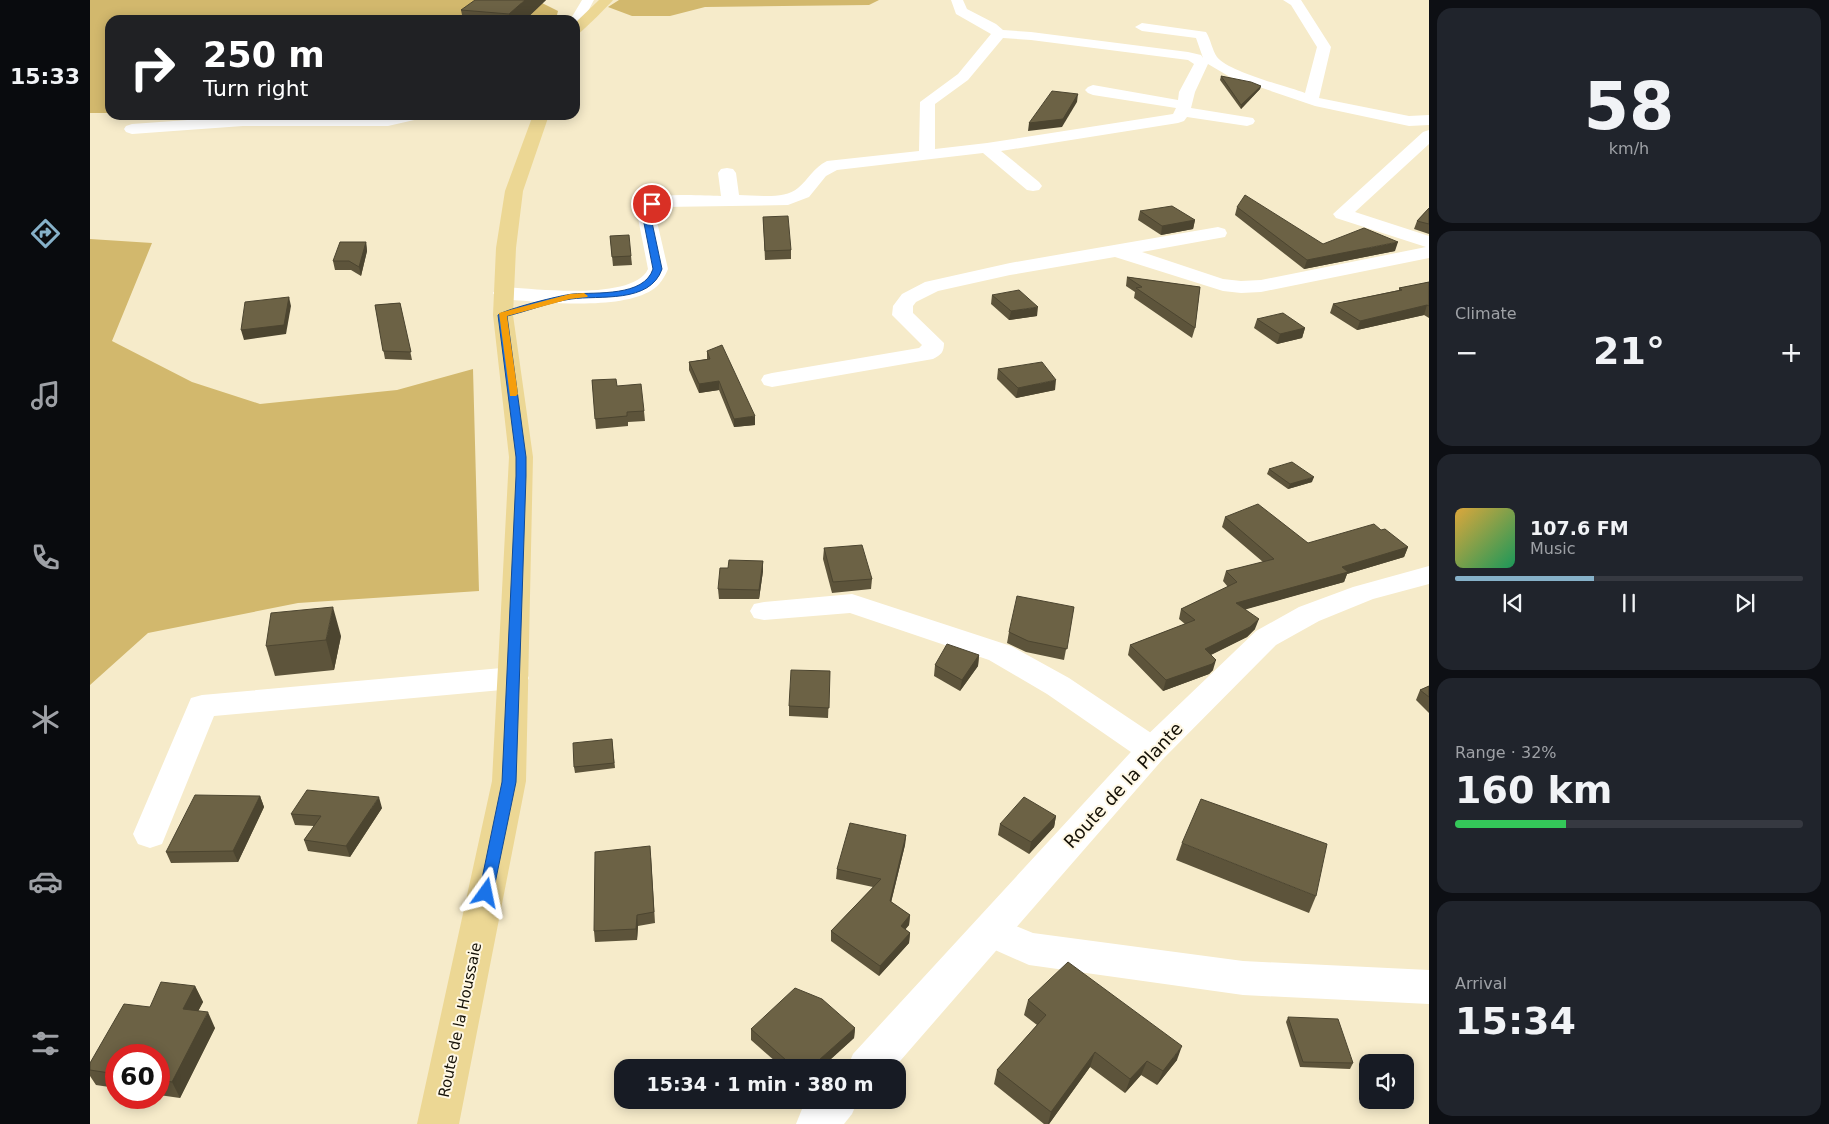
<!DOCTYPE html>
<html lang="en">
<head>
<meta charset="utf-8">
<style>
  :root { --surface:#171b24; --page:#20242c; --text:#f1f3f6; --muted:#9ea1a6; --line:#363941; --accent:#86b1c9 }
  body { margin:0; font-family:"DejaVu Sans",sans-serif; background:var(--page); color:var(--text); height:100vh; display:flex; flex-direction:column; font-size:19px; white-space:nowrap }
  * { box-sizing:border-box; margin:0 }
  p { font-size:16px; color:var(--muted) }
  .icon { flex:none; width:28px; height:28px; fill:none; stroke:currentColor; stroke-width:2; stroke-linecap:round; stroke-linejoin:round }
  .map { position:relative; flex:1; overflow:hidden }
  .side { display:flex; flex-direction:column; gap:8px; padding:8px; background:#0d0f14; width:400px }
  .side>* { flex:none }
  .guide { position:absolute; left:15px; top:15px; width:475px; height:105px; border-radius:15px; box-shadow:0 2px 12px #0003; background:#202124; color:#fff; overflow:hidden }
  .fabs { position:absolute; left:1269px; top:1054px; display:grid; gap:10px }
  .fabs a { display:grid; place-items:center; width:55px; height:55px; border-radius:10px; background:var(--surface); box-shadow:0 2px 12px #0003; font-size:25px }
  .speed { position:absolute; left:15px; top:1044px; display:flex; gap:10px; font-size:25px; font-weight:700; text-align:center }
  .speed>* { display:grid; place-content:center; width:65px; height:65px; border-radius:50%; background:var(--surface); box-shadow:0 2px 12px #0003; line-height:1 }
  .speed .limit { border:8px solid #d22; background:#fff; color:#111 }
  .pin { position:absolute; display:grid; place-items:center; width:42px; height:42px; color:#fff; margin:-21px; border:2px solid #fff; border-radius:50%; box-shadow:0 1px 5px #0007 }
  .me { position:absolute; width:55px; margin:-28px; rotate:12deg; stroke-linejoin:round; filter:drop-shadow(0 0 4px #0008) }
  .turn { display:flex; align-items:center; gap:18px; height:105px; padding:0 15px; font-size:22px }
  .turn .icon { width:65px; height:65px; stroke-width:2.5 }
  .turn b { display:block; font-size:35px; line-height:42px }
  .big { font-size:38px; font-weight:700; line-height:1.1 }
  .side .tile { flex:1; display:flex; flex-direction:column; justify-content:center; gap:8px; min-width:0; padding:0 18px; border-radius:15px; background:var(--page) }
  .side .dial { align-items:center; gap:0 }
  .dial b { font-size:65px; line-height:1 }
  .song { display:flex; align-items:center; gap:15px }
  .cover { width:60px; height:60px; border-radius:8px; background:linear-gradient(135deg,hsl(40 70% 55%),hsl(150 70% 35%)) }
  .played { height:5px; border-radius:2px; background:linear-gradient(90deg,var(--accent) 40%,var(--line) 40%) }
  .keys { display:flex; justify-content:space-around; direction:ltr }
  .heat { display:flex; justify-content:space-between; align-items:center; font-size:28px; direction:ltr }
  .charge { height:8px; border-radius:4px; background:linear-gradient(90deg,#34c759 32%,var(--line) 0) }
  .trip { position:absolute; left:524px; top:1059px; width:292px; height:50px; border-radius:15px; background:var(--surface); box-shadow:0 2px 12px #0003; font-weight:700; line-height:50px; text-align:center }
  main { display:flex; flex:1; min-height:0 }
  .tabs { display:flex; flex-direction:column; width:90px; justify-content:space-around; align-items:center; background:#090b0e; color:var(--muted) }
  .tabs .icon { width:35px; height:35px }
  .tabs .selected { color:var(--accent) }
  .tabs b { font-size:22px; color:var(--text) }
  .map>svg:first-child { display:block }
  .forest { fill:#d2b86d }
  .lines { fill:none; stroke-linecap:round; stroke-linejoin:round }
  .minor { fill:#fff; fill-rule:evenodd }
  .secondary { fill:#fff; fill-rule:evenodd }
  .primary { fill:#ecd794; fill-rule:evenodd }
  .wall { fill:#5d543b }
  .shaded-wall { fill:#4c4530 }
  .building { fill:#6c6245; stroke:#4c4530 }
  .route { fill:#1a73e8; stroke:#114b97 }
  .slow { fill:#f59e0b }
  .labels { text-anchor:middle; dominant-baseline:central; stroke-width:4; stroke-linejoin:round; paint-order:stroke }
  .street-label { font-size:15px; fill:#141006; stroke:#fff8e5 }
  .near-street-label { font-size:18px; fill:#141006; stroke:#fff8e5 }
</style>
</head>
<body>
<main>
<nav class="tabs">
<b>15:33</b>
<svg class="icon selected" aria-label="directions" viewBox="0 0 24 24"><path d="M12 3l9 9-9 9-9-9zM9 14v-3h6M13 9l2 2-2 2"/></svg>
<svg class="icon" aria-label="music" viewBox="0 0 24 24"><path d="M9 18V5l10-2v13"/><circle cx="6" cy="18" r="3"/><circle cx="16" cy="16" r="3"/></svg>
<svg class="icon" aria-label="phone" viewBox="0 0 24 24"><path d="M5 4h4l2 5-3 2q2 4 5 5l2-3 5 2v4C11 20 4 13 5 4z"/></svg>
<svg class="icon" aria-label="climate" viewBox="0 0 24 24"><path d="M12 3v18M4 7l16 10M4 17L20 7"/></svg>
<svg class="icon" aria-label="car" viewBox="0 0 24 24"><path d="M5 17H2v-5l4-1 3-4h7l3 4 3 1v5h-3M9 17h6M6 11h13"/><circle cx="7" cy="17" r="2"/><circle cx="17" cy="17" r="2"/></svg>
<svg class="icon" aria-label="filters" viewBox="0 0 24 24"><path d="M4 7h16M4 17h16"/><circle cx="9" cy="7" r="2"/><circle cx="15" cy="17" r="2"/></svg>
</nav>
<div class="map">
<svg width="1339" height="1124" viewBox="0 0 1339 1124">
  <rect width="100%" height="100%" fill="#f6ebca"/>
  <g class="forest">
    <polygon points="0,0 438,0 452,3 468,11 467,15 441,20 259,20 214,17 194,20 20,20 20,113 0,113"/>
    <polygon points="529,0 789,0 779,5 615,7 580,16 542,16 518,7"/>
    <polygon points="0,239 62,243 22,341 102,382 170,404 307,390 383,369 389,591 208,603 58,633 0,685"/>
  </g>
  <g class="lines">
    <g class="minor">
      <polygon points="492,0 504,0 490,26 485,27 485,20 480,20"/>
      <path d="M861 0H873L877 9 906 24 913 30 941 32 1098 52 1111 55 1113 58 1106 38 1052 31 1045 27 1052 23 1116 32C1121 40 1122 50 1127 57 1139 72 1196 86 1215 93L1227 47 1201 5 1193 0H1211L1241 47 1229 98 1319 116 1339 115V125L1319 126 1225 106 1140 77 1118 64 1105 92 1101 108 1163 118 1165 121 1163 124 1157 126 1097 117 1094 121 1088 123 911 151 949 182 952 186 949 190 943 191 937 190 893 153 747 170 736 176 719 197 698 205 573 207 565 213 578 269C575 277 569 286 562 290 529 311 452 302 413 299L406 297 403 293 406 289 413 287C444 289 544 301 558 269L547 213C550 209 553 203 557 201 572 192 613 196 631 196L628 173 631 169 637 168 643 169 646 173 649 195C666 195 694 200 708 188 719 179 723 168 737 161L829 151 830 102 868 74 901 34 866 14ZM913 38 941 40 1098 60 1104 64 1089 92 1088 100 1003 85 998 87 995 90 998 93 1003 95 1086 108 1083 114 897 143 845 149V104L878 80Z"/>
      <polygon points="304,115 335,115 333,118 298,126 153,126 42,134 36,132 34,129 36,126 42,124 153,116"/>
      <path d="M1339 130V144L1265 212 1339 236V258L1171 292 1151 293 1133 291 1025 257 920 275 848 291 826 302 823 306V313L854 343C854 352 851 355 843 359L682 387 674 385 671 380 674 375 682 373 829 348 832 345 802 315 803 306 812 294 835 282 920 263 1128 227 1135 229 1137 233 1135 237 1052 252 1133 279 1151 281 1171 280 1336 247 1246 218 1243 214 1333 132Z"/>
      <polygon points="762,594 921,646 979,678 1073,741 1078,750 1073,759 1062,762 1051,759 957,694 899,660 760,613 674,620 664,618 660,611 664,604 674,602"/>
      <polygon points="424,667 435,670 439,678 435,686 424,689 124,716 72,844 60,848 48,844 43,834 101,698 112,695"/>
      <polygon points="900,915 943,933 1153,961 1339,970 1339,1004 1153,995 939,965 887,942 881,931 887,920"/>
    </g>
    <g class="secondary">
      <polygon points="1339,566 1339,584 1283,599 1229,621 1186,645 1073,759 804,1068 757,1068 763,1054 1051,741 1166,631 1209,607 1263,587"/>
      <polygon points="720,1100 768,1100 762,1114 754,1124 706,1124 712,1109"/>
    </g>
    <g class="primary">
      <path d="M509 0H523C519 5 489 35 485 36V23Z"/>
      <polygon points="443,115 459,115 433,191 426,248 423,315 443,457 436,781 369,1124 327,1124 402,781 419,457 403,315 406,248 415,191"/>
    </g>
  </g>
  <g class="wall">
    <polygon points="456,0 435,20 373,20 371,10"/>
    <polygon points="1131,76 1171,86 1170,89 1151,109 1130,80"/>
    <polygon points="1147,207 1233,244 1305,251 1214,269 1145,215"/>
    <polygon points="1339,208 1339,234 1324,229 1327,221"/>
    <polygon points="1050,211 1105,220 1103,229 1071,235 1048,220"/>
    <polygon points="673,217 701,250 701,259 675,260"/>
    <polygon points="520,236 541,256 542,265 523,266"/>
    <polygon points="276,242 277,251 271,276 261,270 245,270 243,261"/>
    <polygon points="1037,277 1110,287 1105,328 1102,338 1044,298 1045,292 1036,286"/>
    <polygon points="1339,282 1339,318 1334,315 1267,330 1240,313 1243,304 1309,290 1309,288"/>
    <polygon points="902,295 947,316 919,320 901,304"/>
    <polygon points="310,303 322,360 295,359 285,305"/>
    <polygon points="1167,319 1215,328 1212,338 1187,344 1164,328"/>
    <polygon points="617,351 665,425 644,427 629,390 609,393 599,370 599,362 617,359"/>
    <polygon points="908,369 965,390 926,398 907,379"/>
    <polygon points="502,380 527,386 554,411 555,421 538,422 538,426 506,429"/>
    <polygon points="1179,469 1222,482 1198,489 1177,474"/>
    <polygon points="1135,517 1218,543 1291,530 1318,547 1314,557 1257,574 1254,582 1155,609 1165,629 1157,637 1121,655 1123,670 1119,674 1073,691 1038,655 1040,645 1095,624 1089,619 1091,609 1138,587 1133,581 1136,571 1173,562 1132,527"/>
    <polygon points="734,548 782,579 781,589 742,593 733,559"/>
    <polygon points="673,561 673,571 669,599 629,599 628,589 638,568"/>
    <polygon points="984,607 974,660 936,652 917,643 919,632"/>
    <polygon points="251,636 244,670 185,676 176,646"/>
    <polygon points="889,655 888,666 870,691 844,676 845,665"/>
    <polygon points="740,671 738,718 699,716 699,706"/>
    <polygon points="1339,686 1339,713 1326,700 1330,690"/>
    <polygon points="522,739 525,768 485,773 484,767"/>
    <polygon points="170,796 174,807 148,862 81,863 76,852"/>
    <polygon points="292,808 260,857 218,851 214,840 224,826 205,825 201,814"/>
    <polygon points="966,816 964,827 939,854 908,835 910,824"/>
    <polygon points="816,835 815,845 801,902 820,915 819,925 815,929 820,933 819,943 789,976 741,941 741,931 783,887 746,879 747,869"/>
    <polygon points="1092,843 1226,896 1219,913 1086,860"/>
    <polygon points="561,857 565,923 548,926 547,940 505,942 504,931"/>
    <polygon points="105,986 113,1002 108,1011 125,1028 90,1098 69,1095 69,1055 26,1055 26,1088 6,1085 0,1076 0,1063 60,1007"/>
    <polygon points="938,1000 1087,1060 1067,1085 1051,1075 1035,1093 1000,1067 959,1124 954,1124 904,1084 907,1070 947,1025 934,1015"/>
    <polygon points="1198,1017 1263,1063 1260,1069 1210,1067 1196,1022"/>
    <polygon points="765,1028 764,1038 731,1068 693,1068 661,1040 661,1029"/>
  </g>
  <g class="shaded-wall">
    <polygon points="435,0 456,0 435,20 420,20 419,14"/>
    <polygon points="1171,86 1170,89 1151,109 1151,105"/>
    <polygon points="988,94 987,102 972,127 938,131 939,123"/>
    <polygon points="1105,220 1103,229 1071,235 1072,226"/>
    <polygon points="276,242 277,251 271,276 269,267"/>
    <polygon points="1308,242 1305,251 1214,269 1217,260"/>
    <polygon points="199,297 201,306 196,334 154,340 151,330"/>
    <polygon points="1337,305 1334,315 1267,330 1270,321"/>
    <polygon points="948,307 947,316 919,320 921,311"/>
    <polygon points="1215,328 1212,338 1187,344 1190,334"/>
    <polygon points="966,380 965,390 926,398 928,388"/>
    <polygon points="629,381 629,390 609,393 609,384"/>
    <polygon points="665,416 665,425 644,427 644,419"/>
    <polygon points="1224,477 1222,482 1198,489 1200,484"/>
    <polygon points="1318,547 1314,557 1257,574 1254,582 1143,613 1146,603 1252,567"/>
    <polygon points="673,561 673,571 669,599 669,590"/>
    <polygon points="243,607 251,636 244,670 236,640"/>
    <polygon points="1169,619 1165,629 1157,637 1112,659 1115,649"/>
    <polygon points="889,655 888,666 870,691 872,680"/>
    <polygon points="1126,660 1123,670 1119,674 1073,691 1076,680"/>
    <polygon points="170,796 174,807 148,862 143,851"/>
    <polygon points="289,797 292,808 260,857 256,846"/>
    <polygon points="966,816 964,827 939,854 941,842"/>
    <polygon points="816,835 815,845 799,911 800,901"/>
    <polygon points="547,915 548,926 547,940 546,929"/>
    <polygon points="820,915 819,925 810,936 811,926"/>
    <polygon points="820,933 819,943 789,976 790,966"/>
    <polygon points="105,986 113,1002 101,1025 93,1009"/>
    <polygon points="118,1012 125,1028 90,1098 82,1082"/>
    <polygon points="765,1028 764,1038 731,1068 720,1068"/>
    <polygon points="1092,1046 1087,1060 1067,1085 1073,1071"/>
    <polygon points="1005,1052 1000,1067 959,1124 958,1124 961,1112"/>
    <polygon points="1057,1061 1051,1075 1035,1093 1040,1079"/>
  </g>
  <g class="building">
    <polygon points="385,0 435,0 419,14 371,10"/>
    <polygon points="1131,76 1161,82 1171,86 1151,105"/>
    <polygon points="962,91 988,94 973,119 939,123"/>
    <polygon points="1155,195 1233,244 1274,228 1308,242 1217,260 1147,207"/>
    <polygon points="1082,206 1105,220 1072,226 1050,211"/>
    <polygon points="1339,208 1339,224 1327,221"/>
    <polygon points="698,216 701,250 675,251 673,217"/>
    <polygon points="539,235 541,256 522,257 520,236"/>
    <polygon points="250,242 276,242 269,267 259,261 243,261"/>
    <polygon points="1037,277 1110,287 1105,328 1046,288 1052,287"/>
    <polygon points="1339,282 1339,306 1337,305 1270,321 1243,304 1312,290 1309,288"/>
    <polygon points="929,290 948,307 921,311 902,295"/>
    <polygon points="199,297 194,325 151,330 155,302"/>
    <polygon points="310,303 321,352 293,351 285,305"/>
    <polygon points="1193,313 1215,328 1190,334 1167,319"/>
    <polygon points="632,345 665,416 644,419 629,381 609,384 599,362 620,359 617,351"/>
    <polygon points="952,362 966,380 928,388 908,369"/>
    <polygon points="526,379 527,386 551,384 554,411 537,412 537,416 505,419 502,380"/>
    <polygon points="1202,462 1224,477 1200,484 1179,469"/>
    <polygon points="1168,504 1218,543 1284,524 1291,530 1295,529 1318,547 1252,567 1258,572 1146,603 1169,619 1160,627 1115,649 1126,660 1122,664 1076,680 1040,645 1105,620 1091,609 1147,582 1136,571 1184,559 1135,517"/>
    <polygon points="772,545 782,579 743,582 734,548"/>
    <polygon points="639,560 673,561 669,590 628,589 630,568 638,568"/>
    <polygon points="927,596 984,607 977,649 938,641 919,632"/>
    <polygon points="243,607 236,640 176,646 181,613"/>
    <polygon points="857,644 889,655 872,680 845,665"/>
    <polygon points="701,670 740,671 739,708 699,706"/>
    <polygon points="1339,686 1339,697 1330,690"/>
    <polygon points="522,739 524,763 484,767 483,743"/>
    <polygon points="217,790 289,797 256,846 214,840 231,816 201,814"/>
    <polygon points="105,795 170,796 143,851 76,852"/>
    <polygon points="934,797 966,816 941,842 910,824"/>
    <polygon points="1111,799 1237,844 1226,896 1092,843"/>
    <polygon points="760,823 816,835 800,901 820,915 811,926 820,933 790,966 741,931 791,879 747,869"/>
    <polygon points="560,846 564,912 547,915 546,929 504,931 505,852"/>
    <polygon points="978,962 1092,1046 1073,1071 1057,1061 1040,1079 1005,1052 961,1112 907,1070 956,1015 938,1000"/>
    <polygon points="71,982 105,986 93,1009 118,1012 82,1082 69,1080 69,1055 26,1055 26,1074 0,1070 0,1063 34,1004 60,1007"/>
    <polygon points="705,988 732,999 765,1028 720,1068 705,1068 661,1029"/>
    <polygon points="1198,1017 1248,1019 1263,1063 1213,1062"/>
  </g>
  <path class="route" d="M559 203 565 204 560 213 572 269C560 304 509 295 481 299 460 302 438 311 417 316L436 457V476L426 782 403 893 401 897 396 899 391 897 389 893 412 782 426 476V457L408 315C416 309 471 295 483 294 506 292 554 297 563 269L552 213Z"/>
  <polygon class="slow" points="494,293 498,296 497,297 480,299 417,316 428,394 426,396 420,396 409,313 480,294"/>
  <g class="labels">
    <g class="street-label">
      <text transform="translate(370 1020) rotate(-78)">Route de la Houssaie</text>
    </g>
    <g class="near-street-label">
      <text transform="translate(1033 785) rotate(-47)">Route de la Plante</text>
    </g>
  </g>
</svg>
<div class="fabs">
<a><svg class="icon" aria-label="sound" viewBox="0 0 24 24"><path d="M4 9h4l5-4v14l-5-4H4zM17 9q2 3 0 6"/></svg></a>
</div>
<div class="speed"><div class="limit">60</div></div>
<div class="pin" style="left:562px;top:204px;background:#d93025"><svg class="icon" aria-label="arrive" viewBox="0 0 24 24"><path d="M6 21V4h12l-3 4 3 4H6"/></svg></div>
<svg class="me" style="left:396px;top:893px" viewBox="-20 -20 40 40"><path d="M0-17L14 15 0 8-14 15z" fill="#1a73e8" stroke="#fff" stroke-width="4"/></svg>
<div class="trip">15:34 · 1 min · 380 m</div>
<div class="guide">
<div class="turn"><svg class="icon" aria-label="right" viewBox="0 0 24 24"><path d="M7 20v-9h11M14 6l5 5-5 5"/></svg><div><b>250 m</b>Turn right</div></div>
</div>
</div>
<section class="side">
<div class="tile dial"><b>58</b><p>km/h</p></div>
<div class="tile"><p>Climate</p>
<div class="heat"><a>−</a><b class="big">21°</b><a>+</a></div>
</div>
<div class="tile">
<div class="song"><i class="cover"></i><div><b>107.6 FM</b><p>Music</p></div></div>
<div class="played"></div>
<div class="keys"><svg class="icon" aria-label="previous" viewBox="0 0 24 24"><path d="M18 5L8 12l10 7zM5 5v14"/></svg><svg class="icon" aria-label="pause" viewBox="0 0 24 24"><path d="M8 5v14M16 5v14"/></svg><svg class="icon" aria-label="next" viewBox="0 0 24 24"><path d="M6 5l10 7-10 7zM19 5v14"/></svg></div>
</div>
<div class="tile"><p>Range · 32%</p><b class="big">160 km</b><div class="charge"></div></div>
<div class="tile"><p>Arrival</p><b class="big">15:34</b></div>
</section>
</main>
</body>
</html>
